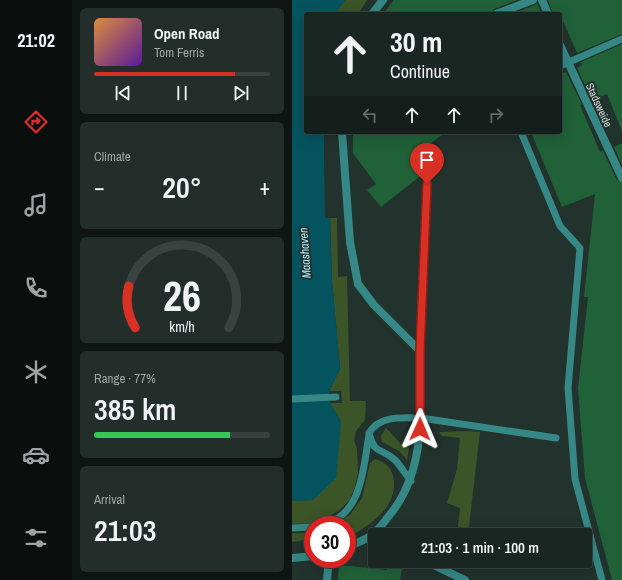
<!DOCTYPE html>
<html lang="en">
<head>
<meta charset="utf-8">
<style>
  :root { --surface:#1a2622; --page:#232e2a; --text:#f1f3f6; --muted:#9fa5a5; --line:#384340; --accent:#d93025 }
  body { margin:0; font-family:"Archivo Narrow",sans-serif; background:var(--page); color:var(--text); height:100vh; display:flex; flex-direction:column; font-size:15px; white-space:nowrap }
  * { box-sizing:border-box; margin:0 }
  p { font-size:13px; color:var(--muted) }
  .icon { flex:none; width:22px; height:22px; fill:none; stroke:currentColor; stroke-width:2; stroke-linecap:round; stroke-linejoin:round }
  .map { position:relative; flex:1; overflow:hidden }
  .drawer { display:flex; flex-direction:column; gap:8px; padding:8px; background:#0e1513; width:220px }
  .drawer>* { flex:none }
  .top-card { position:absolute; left:12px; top:12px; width:258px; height:122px; border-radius:4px; box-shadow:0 4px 16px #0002,0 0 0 1px var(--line); background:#1a2622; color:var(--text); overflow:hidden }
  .speed { position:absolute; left:12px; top:516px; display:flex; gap:8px; font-size:20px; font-weight:700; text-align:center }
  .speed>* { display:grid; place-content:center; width:52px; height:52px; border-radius:50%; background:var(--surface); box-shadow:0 4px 16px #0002,0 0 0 1px var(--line); line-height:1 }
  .speed .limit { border:6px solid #d22; background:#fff; color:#111 }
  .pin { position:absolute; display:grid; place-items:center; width:34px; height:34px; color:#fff; margin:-41px -17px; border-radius:50% 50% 50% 0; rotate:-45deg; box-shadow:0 0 4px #0007 }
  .pin .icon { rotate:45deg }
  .me { position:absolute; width:44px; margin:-22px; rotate:1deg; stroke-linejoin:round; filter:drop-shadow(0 0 3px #0008) }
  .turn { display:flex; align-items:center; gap:14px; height:84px; padding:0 20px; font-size:18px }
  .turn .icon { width:52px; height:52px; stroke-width:2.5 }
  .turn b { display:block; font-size:28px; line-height:34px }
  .lanes { display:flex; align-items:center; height:38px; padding:0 20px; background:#0003; justify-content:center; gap:20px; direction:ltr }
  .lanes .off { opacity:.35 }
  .big { font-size:30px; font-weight:600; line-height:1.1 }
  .drawer .card { flex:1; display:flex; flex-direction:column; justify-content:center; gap:6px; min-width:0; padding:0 14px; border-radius:6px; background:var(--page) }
  .drawer .dial { align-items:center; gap:0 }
  .dial svg { height:104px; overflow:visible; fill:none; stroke:var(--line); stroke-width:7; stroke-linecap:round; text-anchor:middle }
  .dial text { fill:var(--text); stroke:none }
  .song { display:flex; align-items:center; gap:12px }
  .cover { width:48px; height:48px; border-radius:6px; background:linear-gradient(135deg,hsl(30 70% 55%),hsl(270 70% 35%)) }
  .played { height:4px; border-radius:2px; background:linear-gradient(90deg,var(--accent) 80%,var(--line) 80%) }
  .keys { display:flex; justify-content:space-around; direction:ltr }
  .heat { display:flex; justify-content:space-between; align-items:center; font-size:22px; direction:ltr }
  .charge { height:6px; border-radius:3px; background:linear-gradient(90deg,#34c759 77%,var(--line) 0) }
  .trip { position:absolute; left:76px; top:528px; width:224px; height:40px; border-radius:4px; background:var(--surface); box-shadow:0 4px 16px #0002,0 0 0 1px var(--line); font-weight:600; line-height:40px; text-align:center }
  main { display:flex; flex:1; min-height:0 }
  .tab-bar { display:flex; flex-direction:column; width:72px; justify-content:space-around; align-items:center; background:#0a0f0e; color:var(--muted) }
  .tab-bar .icon { width:28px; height:28px }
  .tab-bar .on { color:var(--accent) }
  .tab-bar b { font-size:18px; color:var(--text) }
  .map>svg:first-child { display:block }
  .green { fill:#3b5428 }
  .water { fill:#045460 }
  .pier { fill:#22322d }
  .building { fill:#206138 }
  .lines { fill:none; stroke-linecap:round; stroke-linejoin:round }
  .lane { stroke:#358885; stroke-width:7 }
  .street { stroke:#358885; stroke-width:8 }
  .route-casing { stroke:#8d1f18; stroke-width:10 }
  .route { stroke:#d93025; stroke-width:7 }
  .labels { text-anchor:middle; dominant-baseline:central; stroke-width:4; stroke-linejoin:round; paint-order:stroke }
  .street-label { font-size:11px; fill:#d3ddd9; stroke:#22322d }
  .water-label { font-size:12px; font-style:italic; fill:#b1e8f4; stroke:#22322d }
</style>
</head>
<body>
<main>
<nav class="tab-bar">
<b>21:02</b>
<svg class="icon on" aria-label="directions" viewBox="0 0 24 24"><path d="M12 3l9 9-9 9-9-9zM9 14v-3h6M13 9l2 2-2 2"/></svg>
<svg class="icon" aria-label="music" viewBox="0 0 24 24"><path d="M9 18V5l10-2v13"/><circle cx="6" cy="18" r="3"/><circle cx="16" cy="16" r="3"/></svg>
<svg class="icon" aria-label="phone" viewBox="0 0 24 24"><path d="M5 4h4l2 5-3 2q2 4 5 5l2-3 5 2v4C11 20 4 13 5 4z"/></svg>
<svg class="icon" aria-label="climate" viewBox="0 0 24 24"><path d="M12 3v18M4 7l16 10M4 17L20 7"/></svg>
<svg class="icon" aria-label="car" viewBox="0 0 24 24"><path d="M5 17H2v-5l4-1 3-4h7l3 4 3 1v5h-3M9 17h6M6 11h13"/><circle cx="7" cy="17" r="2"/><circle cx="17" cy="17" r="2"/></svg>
<svg class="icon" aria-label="filters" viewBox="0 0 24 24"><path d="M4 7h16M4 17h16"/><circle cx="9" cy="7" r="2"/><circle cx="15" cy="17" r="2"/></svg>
</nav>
<section class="drawer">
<div class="card">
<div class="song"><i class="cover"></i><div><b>Open Road</b><p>Tom Ferris</p></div></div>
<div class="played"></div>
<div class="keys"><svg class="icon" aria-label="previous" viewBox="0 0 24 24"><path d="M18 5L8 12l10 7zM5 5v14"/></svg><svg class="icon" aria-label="pause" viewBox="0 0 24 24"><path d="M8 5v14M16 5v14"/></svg><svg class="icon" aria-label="next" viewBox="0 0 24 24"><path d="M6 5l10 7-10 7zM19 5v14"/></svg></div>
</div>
<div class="card"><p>Climate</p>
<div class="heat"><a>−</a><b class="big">20°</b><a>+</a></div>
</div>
<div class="card dial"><svg viewBox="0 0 100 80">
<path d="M14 69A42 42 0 1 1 86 69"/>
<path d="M14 69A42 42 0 0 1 9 37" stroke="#d93025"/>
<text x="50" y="56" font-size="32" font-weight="700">26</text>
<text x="50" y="72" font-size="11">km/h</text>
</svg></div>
<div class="card"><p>Range · 77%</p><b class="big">385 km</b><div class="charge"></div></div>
<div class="card"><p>Arrival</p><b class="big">21:03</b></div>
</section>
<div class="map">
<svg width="330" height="580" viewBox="0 0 330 580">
  <rect width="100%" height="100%" fill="#22322d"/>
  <g class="green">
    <polygon points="53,0 75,0 66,14 42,14"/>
    <polygon points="38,218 45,218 46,277 55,276 58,401 74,401 73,420 64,431 62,441 65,448 66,473 62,490 57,501 46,511 25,523 0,524 0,501 21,500 49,422 38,403 50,403 49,391 37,391 48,369 40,281"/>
    <polygon points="94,428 109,444 117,448 115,460 107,451 90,442 89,436"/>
    <polygon points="175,431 188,432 176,535 165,535 168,508 155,503 165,469 168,438 150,436 147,433 148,432"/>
    <path d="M83 459C94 462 101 469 102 481 104 509 77 526 55 538V525H46L52 521 53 517 57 516 70 498 78 463Z"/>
    <polygon points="0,533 21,533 21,539 0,542"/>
  </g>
  <polygon class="water" points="0,0 53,0 42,14 14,14 14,132 32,132 33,217 38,218 40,281 48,369 37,391 38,403 49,422 44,478 21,500 0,501"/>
  <polygon class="pier" points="32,132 34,132 35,216 40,218 33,218"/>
  <g class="building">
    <polygon points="102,0 225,0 202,9 199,14 91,14"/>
    <polygon points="256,0 330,0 330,34 285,53 268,14 261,14"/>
    <polygon points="245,3 250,14 220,14 243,5"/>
    <polygon points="330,44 330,131 315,94 300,100 285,68 290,65 289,62"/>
    <polygon points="274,72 290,105 288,105 308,152 311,151 325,180 330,183 330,580 320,580 293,478 286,388 296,297 292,297 303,194 270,207 239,132 268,132 268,74"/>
    <polygon points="61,132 153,132 130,151 142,165 89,207 75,190 84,184 61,153"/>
    <polygon points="330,143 330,165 322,147"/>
    <polygon points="47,565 95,570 95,567 110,568 108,580 46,580"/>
  </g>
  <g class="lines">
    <g class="lane">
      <polyline points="268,66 330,39"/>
      <polyline points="229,132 268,226 288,248 276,388 283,479 310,580"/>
      <polyline points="128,351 135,184"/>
      <polyline points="0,399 44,397"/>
      <path d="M119 481C113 474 109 466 103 460 89 447 83 456 77 433 88 415 110 418 129 418L264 438"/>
      <path d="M32 525C71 513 71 468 77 435"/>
      <polyline points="0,528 21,527"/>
    </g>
    <g class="street">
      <polyline points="250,0 256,14"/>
      <polyline points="80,14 91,0"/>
      <polyline points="204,14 241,0"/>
      <polyline points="268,45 330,178"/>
      <path d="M50 132 58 242 66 284 82 305 128 351C128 408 136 470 96 517 91 524 84 532 77 537 70 541 62 544 55 548"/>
      <polyline points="0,558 21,556"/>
      <polyline points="133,561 173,580"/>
      <polyline points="35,580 37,559"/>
    </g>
  </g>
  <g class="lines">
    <g class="route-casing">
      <polyline id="route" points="128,429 128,350 135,184"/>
    </g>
    <use href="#route" class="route"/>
  </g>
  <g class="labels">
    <g class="street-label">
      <text transform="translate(307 105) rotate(65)">Stadsweide</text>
    </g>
    <g class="water-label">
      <text transform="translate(13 253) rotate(-94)">Maashaven</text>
    </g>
  </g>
</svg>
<div class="speed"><div class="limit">30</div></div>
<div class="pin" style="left:135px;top:184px;background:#d93025"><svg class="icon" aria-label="arrive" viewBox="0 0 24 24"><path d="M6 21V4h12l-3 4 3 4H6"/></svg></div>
<svg class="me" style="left:128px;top:429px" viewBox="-20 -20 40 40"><path d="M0-17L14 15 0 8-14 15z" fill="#d93025" stroke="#fff" stroke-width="4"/></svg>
<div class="trip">21:03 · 1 min · 100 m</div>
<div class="top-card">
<div class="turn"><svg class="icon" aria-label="ahead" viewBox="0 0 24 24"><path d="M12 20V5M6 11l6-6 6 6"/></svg><div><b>30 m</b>Continue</div></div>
<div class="lanes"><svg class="icon off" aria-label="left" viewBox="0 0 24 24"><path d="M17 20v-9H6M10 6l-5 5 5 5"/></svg><svg class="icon" aria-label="ahead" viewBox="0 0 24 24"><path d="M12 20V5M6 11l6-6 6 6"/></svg><svg class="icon" aria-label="ahead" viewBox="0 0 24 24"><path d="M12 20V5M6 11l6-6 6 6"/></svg><svg class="icon off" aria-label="right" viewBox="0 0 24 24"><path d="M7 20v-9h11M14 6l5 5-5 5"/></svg></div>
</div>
</div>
</main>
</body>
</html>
